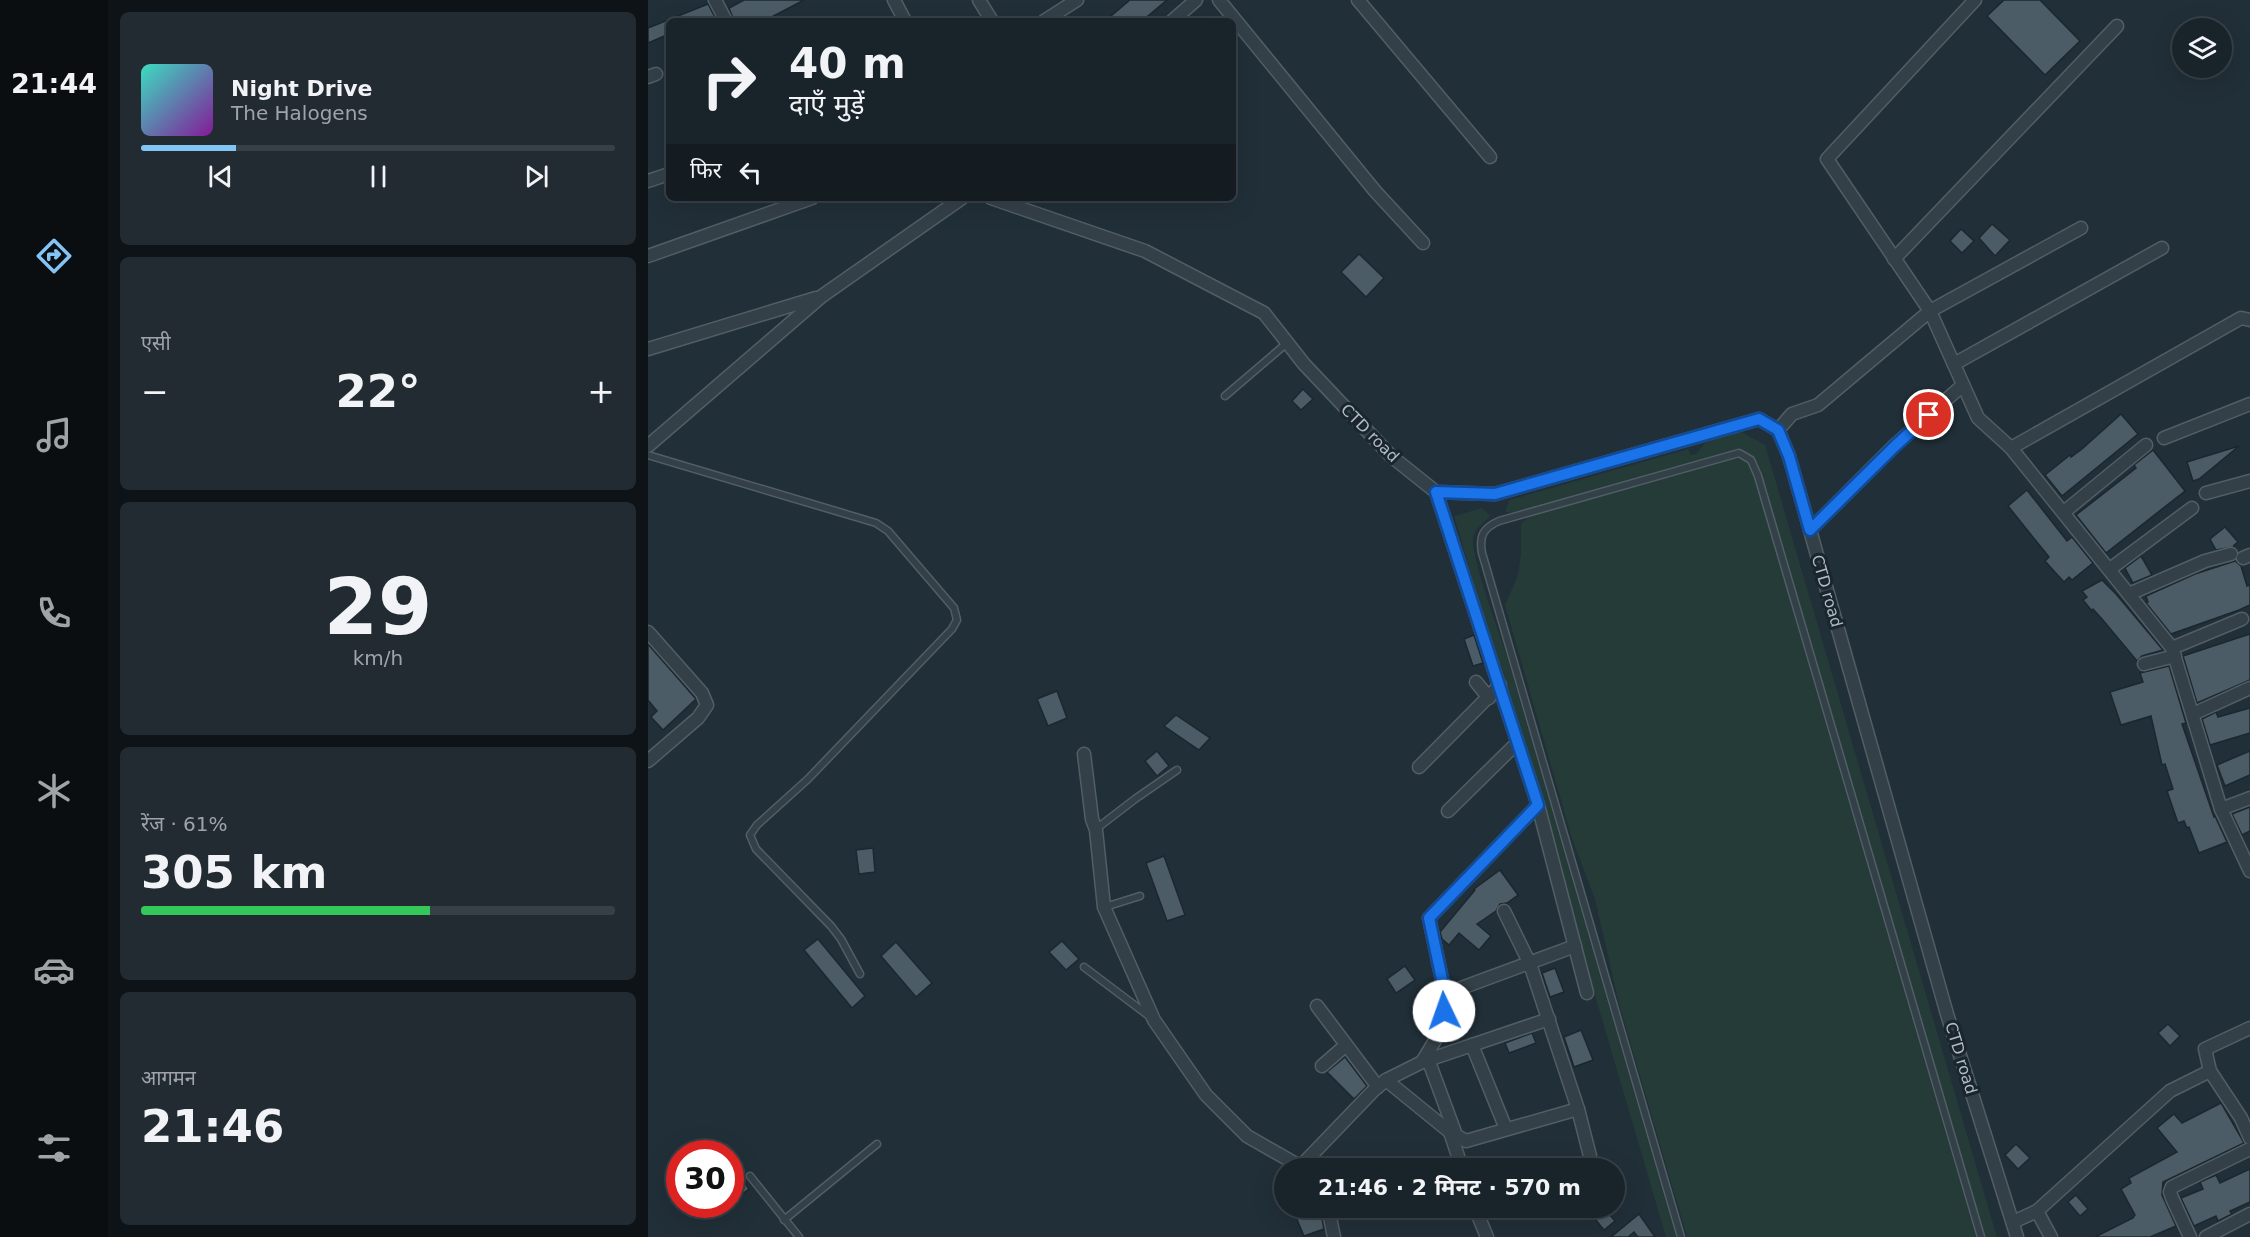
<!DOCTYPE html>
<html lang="hi">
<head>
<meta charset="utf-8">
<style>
  :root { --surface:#19232a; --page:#222b32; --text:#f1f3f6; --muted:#9fa4a8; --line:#374047; --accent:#83c4f6 }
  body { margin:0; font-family:"DejaVu Sans","Noto Sans Devanagari",sans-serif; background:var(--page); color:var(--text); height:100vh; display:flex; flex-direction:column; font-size:22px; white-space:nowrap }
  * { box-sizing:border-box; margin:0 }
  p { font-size:20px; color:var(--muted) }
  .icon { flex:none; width:33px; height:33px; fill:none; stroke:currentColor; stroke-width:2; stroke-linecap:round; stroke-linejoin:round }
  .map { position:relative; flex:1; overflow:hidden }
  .panel { display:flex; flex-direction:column; gap:12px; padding:12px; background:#0e1317; width:540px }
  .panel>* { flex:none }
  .hud { position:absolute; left:18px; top:18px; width:570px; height:183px; border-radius:9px; box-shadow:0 6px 24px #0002,0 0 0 2px var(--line); background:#19232a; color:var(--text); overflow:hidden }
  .tools { position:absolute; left:1524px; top:18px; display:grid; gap:12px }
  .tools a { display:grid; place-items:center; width:60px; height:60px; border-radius:50%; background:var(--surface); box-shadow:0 6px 24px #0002,0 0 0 2px var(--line); font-size:30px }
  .speed { position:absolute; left:18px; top:1140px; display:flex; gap:12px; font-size:30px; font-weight:700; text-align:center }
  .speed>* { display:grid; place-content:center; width:78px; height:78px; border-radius:50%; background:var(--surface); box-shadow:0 6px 24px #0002,0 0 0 2px var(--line); line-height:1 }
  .speed .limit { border:9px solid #d22; background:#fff; color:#111 }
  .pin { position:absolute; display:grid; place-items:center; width:51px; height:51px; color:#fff; margin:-26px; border:3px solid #fff; border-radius:50%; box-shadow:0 2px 6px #0007 }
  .me { position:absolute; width:66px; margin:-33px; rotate:357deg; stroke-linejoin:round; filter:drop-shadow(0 0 4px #0008) }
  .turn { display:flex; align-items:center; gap:21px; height:126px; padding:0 24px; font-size:27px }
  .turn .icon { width:78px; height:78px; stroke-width:2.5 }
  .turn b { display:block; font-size:42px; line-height:51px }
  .then { display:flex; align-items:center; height:57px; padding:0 24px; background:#0003; gap:12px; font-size:22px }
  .big { font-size:45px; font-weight:700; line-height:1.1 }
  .panel .tile { flex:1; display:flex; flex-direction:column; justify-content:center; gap:9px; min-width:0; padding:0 21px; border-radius:9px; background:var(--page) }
  .panel .dial { align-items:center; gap:0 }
  .dial b { font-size:78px; line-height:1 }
  .song { display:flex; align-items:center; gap:18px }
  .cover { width:72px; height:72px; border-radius:9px; background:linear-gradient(135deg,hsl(170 70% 55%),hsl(290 70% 35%)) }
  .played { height:6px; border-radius:3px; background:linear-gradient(90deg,var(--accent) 20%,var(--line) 20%) }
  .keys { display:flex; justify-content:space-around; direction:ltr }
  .heat { display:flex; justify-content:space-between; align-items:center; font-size:33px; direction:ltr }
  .charge { height:9px; border-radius:4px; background:linear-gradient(90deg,#34c759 61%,var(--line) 0) }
  .trip { position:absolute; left:626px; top:1158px; width:351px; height:60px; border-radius:30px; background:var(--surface); box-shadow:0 6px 24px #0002,0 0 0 2px var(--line); font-weight:700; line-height:60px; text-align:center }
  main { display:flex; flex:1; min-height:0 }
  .tabs { display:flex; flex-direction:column; width:108px; justify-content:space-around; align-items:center; background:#0a0e11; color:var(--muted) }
  .tabs .icon { width:42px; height:42px }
  .tabs .on { color:var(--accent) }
  .tabs b { font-size:27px; color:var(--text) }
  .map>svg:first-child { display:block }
  .green { fill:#243b38 }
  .building { fill:#4c5c66; stroke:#1c272f; stroke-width:1.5 }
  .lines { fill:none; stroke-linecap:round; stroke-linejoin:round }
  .service-casing { stroke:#525e66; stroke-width:9 }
  .minor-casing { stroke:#525e66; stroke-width:15 }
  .service { stroke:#344048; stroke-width:6 }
  .minor { stroke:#344048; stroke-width:12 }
  .route-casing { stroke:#114b97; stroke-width:15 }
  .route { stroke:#1a73e8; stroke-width:10 }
  .labels { text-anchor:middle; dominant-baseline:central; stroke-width:6; stroke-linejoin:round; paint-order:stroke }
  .street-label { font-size:16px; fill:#afbbc5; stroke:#1a252d }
</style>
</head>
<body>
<main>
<nav class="tabs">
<b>21:44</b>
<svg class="icon on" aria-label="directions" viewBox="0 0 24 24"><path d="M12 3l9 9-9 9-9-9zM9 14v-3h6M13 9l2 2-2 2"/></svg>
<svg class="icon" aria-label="music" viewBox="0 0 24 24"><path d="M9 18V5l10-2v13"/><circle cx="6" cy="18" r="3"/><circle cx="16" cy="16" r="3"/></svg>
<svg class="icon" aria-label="phone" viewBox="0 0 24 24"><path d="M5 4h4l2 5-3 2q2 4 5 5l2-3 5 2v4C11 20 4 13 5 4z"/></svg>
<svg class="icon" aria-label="climate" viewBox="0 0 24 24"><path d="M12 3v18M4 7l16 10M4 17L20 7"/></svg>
<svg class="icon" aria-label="car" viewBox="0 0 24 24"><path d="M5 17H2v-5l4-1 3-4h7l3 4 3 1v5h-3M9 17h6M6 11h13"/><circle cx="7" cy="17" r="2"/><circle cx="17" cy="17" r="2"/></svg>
<svg class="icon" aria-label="filters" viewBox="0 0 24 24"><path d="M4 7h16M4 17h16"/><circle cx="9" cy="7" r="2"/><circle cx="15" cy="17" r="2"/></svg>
</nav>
<section class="panel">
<div class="tile">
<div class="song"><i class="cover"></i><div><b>Night Drive</b><p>The Halogens</p></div></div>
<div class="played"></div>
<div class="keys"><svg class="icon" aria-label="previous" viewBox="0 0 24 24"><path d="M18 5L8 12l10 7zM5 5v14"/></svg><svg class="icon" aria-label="pause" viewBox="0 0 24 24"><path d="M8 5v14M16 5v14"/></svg><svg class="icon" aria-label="next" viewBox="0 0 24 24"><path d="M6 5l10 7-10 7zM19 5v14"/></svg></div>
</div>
<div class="tile"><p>एसी</p>
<div class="heat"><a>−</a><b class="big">22°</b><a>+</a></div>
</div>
<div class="tile dial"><b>29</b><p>km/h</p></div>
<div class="tile"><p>रेंज · 61%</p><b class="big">305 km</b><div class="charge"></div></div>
<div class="tile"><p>आगमन</p><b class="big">21:46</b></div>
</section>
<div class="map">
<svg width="1602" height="1237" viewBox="0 0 1602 1237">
  <rect width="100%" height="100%" fill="#212f38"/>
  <g class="green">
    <polygon points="1092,431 1117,445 1349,1237 1336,1237 1108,463 1098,452 1084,452 866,513 857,512 861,500 1040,449 1043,455 1048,454 1057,443"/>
    <polygon points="1086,458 1098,460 1107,475 1161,667 1328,1237 1039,1237 971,1004 947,899 924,839 857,605 870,575 873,554 873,524 881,516"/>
    <path d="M834 508 842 516C836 524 826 528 825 538 823 557 851 631 858 653L1028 1237H1018L806 516Z"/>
  </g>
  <g class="building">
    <polygon points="96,0 156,0 116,21 86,21 81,8"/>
    <polygon points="482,0 519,0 494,21 457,21"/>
    <polygon points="1356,0 1392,0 1432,41 1397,75 1339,16"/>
    <polygon points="60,4 69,21 21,21 21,34 0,43 0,28"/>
    <polygon points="1344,224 1362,240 1347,256 1331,238"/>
    <polygon points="1313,229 1326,241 1314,253 1302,241"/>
    <polygon points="711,254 736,278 718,297 693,272"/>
    <polygon points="655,389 665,399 653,410 644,401"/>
    <polygon points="1473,414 1490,434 1414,496 1397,475 1422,455 1423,457 1434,449"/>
    <polygon points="1591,446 1551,479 1545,481 1539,462"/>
    <polygon points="1505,450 1537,491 1458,553 1428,515 1488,468 1486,465"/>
    <polygon points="1379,490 1419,541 1424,537 1445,563 1424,580 1421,577 1416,582 1405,570 1397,561 1401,557 1360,506"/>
    <polygon points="1577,527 1590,542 1586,545 1586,547 1568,550 1562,539"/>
    <polygon points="1493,556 1504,575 1485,583 1477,568"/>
    <polygon points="1587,561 1593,566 1599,586 1602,585 1602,605 1591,610 1523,634 1498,603 1500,602 1498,596 1547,574"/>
    <polygon points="1454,580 1468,594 1515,650 1494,656 1489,661 1454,619 1445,609 1444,611 1435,600 1439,597 1434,591"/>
    <polygon points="1602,634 1602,680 1549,703 1535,656"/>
    <polygon points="826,635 835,663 825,666 816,639"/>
    <polygon points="0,644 48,699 15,730 3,717 9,711 0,700"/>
    <polygon points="1521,666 1538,723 1534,724 1566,817 1567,816 1579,842 1551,853 1541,827 1539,828 1536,821 1530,823 1519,791 1525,789 1517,764 1514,765 1503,716 1473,725 1462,692 1495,682 1492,673"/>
    <polygon points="409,691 419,718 400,726 389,699"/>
    <polygon points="1602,708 1602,733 1562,745 1554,719 1568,712 1570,717"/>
    <polygon points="528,715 562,738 551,750 516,726"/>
    <polygon points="509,751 521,766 509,776 497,761"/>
    <polygon points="1602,751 1602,775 1577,786 1569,765"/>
    <polygon points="1602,807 1602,831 1594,835 1584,814"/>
    <polygon points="225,848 227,872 211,874 208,850"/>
    <polygon points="516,856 537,915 519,921 498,863"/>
    <polygon points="852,870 870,895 859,903 852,904 848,911 829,924 843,936 831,950 811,933 801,945 794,939 792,932 827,890 826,889"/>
    <polygon points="170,939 217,996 204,1008 156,950"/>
    <polygon points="414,941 431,959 418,970 401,952"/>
    <polygon points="248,942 284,983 268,997 233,956"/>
    <polygon points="757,966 767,980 748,993 739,979"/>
    <polygon points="907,968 916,992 902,997 894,973"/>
    <polygon points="1520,1024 1532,1036 1522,1046 1510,1033"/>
    <polygon points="933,1030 945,1060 926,1067 916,1037"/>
    <polygon points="884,1033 888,1043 861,1053 857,1043"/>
    <polygon points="697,1057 719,1086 706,1099 679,1072"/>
    <polygon points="1573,1103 1596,1143 1515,1182 1514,1195 1528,1226 1502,1237 1447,1237 1485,1218 1487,1215 1473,1189 1483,1183 1481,1178 1529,1152 1509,1128 1526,1114 1534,1123"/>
    <polygon points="1368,1144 1382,1158 1370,1169 1357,1155"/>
    <polygon points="1602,1169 1602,1202 1582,1211 1584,1214 1570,1221 1568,1216 1546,1226 1533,1198 1555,1189 1552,1182 1568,1175 1572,1183"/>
    <polygon points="93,1178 101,1189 82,1203 82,1186"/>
    <polygon points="1428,1195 1440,1209 1432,1216 1420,1202"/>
    <polygon points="644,1208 672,1208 676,1229 656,1236"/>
    <polygon points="938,1208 956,1208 967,1221 956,1230"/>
    <polygon points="991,1214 1007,1237 990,1237 986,1232 980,1237 963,1237"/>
  </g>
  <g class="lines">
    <g class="service-casing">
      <g id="service">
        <polyline points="577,396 639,343"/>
        <polyline points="0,455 228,523 240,531 306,608 309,620 304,629 160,779 109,825 102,835 108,849 183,926 193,939 212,974"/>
        <polyline points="448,829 487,799 529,770"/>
        <polyline points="457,907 492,896"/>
        <polyline points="436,967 501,1016"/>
        <polyline points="102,1176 151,1237"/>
        <polyline points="136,1220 229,1144"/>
        <path d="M1033 1237 834 553C831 536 835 528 851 521L1091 453 1103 460 1110 476 1333 1237"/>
      </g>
    </g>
    <g class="minor-casing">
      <g id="minor">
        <polyline points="67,0 78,21"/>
        <polyline points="246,0 257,21"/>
        <polyline points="331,0 344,21"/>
        <polyline points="571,0 727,191 775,243"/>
        <polyline points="710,0 842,157"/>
        <polyline points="1327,0 1179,159 1282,311 1330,418 1363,448 1524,648 1573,809 1602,871"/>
        <polyline points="396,21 429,0"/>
        <polyline points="524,21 548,0"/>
        <polyline points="0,77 8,74"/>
        <polyline points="0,181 21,174"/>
        <polyline points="343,198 497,251 616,313 656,364 743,456 788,492 847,494 1111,419 1130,430 1141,456 1299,1014 1369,1237"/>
        <polyline points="0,256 164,198"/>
        <polyline points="1246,259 1469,26"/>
        <polyline points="0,349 168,298"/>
        <polyline points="1306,364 1514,248"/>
        <polyline points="1130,430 1144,414 1170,405 1282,311 1433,228"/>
        <polyline points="1516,438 1602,404"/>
        <polyline points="0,446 174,296 314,198"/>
        <polyline points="1363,448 1593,318 1602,320"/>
        <polyline points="788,492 890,805 781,918 797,994 795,1027 774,1062 738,1080 802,1132 818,1141 930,1109"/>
        <polyline points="1558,493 1602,481"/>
        <polyline points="1416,512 1498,445"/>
        <polyline points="1162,530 1247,445 1315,385"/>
        <polyline points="1595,558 1602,555"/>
        <polyline points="1462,569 1544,508"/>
        <polyline points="1481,594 1557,561 1583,554"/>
        <polyline points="0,632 54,693 59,705 50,718 0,761"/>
        <polyline points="1524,648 1594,619"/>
        <polyline points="1496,664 1527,656"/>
        <polyline points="828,682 841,698"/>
        <polyline points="1545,714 1602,688"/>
        <polyline points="436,754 444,819 448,830 456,907 506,1020 558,1095 599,1136 655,1168"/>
        <polyline points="771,767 852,685"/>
        <polyline points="890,805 939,993"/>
        <polyline points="1573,809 1602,798"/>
        <polyline points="800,811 869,743"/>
        <polyline points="856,911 882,964 930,1109 942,1156"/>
        <polyline points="797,994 927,946"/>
        <polyline points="669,1006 730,1087"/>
        <polyline points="1602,1028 1557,1049 1562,1071 1593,1118 1602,1138"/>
        <polyline points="824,1045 858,1129"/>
        <polyline points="780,1059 808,1135"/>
        <polyline points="774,1062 901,1019"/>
        <polyline points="674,1066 698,1045"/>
        <polyline points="802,1132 814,1168"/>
        <polyline points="652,1167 727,1089 738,1080"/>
        <polyline points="680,1208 686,1237"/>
        <polyline points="827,1208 839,1237"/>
        <polyline points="1389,1211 1403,1237"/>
        <polyline points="1365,1222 1389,1211 1522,1091 1562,1071"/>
        <polyline points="1542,1237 1524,1198 1522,1192 1524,1187 1602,1149"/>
        <polyline points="1558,1237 1602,1214"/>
      </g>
    </g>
    <use href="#service" class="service"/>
    <use href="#minor" class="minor"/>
  </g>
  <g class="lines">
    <g class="route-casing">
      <polyline id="route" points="796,1011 797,994 781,918 890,805 788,492 847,494 1111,419 1130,430 1141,456 1162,530 1247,446 1281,415"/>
    </g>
    <use href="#route" class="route"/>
  </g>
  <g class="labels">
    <g class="street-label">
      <text transform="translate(722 433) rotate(45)">CTD road</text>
      <text transform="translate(1179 591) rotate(74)">CTD road</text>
      <text transform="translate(1313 1058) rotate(73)">CTD road</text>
    </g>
  </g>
</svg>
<div class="tools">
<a><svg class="icon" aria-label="layers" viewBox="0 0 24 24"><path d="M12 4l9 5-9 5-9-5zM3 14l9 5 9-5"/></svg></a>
</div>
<div class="speed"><div class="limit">30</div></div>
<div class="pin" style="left:1281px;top:415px;background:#d93025"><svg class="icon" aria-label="arrive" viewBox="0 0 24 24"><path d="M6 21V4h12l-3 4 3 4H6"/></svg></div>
<svg class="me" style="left:796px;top:1011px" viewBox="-20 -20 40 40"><circle r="19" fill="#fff"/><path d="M0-13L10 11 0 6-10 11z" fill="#1a73e8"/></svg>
<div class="trip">21:46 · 2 मिनट · 570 m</div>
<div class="hud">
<div class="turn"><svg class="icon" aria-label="right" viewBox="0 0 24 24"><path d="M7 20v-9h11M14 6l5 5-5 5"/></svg><div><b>40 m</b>दाएँ मुड़ें</div></div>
<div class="then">फिर<svg class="icon" aria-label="left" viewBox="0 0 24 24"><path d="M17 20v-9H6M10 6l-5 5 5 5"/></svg></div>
</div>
</div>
</main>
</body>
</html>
